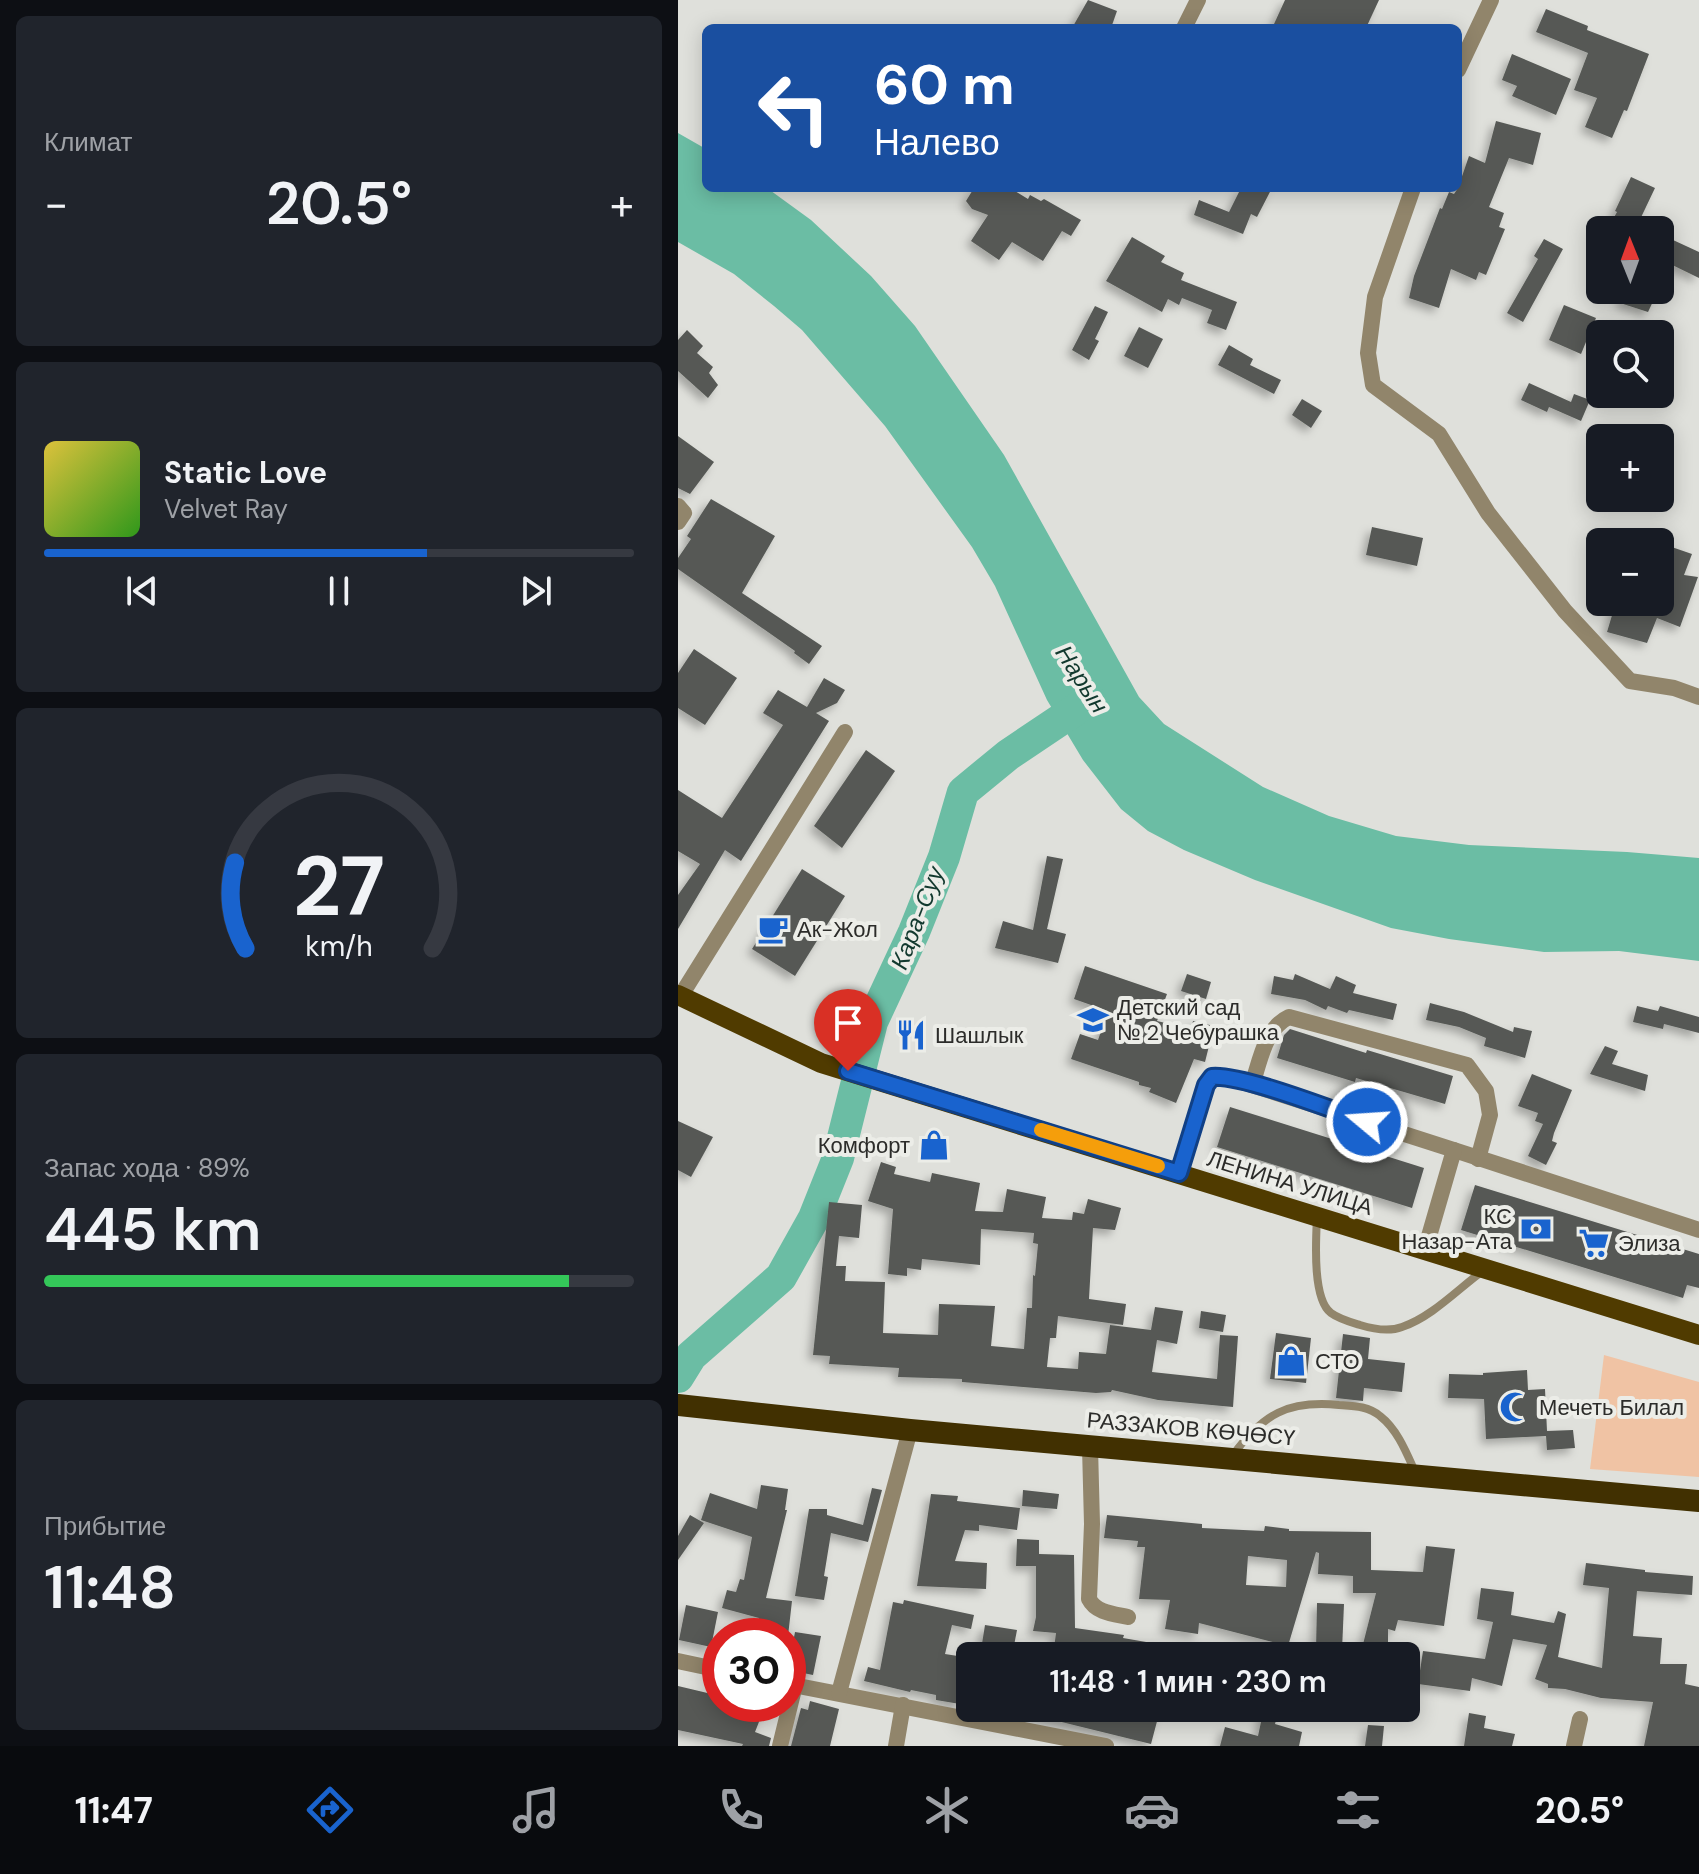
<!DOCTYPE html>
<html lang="ru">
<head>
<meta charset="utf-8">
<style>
  :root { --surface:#171b24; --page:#20242c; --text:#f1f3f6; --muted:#9ea1a6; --line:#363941; --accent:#1963ce }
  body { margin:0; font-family:"DM Sans",sans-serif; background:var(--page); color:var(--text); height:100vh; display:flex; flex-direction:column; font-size:30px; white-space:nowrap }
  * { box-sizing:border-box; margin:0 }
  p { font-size:26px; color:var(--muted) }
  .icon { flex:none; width:44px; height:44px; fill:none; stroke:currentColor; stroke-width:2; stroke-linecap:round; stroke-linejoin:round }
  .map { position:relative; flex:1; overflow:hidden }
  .panel { display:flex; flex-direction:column; gap:16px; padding:16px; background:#0d0f14; width:678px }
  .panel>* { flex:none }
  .guide { position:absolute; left:24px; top:24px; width:760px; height:168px; border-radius:12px; box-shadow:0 4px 20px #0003; background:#1a4fa0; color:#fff; overflow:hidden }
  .needle { width:52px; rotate:359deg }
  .tools { position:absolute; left:908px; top:216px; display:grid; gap:16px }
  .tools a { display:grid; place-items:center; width:88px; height:88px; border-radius:12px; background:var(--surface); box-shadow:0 4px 20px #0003; font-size:40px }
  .speed { position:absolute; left:24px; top:1618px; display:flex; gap:16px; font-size:40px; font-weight:700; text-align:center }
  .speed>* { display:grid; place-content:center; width:104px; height:104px; border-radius:50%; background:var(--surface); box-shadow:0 4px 20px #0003; line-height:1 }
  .speed .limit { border:12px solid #d22; background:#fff; color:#111 }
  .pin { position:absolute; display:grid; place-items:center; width:68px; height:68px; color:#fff; margin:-82px -34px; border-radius:50% 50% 50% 0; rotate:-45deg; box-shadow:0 0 8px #0007 }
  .pin .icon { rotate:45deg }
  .me { position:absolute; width:88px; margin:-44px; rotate:288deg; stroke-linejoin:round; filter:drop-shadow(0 0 6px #0008) }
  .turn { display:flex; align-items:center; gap:28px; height:168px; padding:0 40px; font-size:36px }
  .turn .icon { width:104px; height:104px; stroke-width:2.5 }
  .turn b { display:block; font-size:56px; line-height:68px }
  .big { font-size:60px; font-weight:600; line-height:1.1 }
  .panel .tile { flex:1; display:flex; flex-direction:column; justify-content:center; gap:12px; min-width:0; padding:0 28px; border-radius:12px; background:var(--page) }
  .panel .dial { align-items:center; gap:0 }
  .dial svg { height:208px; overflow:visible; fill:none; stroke:var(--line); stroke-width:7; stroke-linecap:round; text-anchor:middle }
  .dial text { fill:var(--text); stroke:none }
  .song { display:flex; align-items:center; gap:24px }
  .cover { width:96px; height:96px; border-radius:12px; background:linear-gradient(135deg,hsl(50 70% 55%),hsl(110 70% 35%)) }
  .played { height:8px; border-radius:4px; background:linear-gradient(90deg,var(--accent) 65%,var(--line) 65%) }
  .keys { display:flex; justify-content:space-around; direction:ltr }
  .heat { display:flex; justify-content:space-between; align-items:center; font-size:44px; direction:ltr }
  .charge { height:12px; border-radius:6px; background:linear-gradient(90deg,#34c759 89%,var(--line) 0) }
  .trip { position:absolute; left:278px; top:1642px; width:464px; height:80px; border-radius:12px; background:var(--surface); box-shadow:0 4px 20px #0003; font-weight:600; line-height:80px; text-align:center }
  .tabs { display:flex; height:128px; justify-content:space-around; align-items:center; background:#090b0e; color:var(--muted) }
  .tabs .icon { width:56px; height:56px }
  .tabs .active { color:var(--accent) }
  .tabs b { font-size:36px; color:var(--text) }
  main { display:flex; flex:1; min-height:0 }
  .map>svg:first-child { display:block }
  .green { fill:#f0c3a4 }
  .water { fill:#6bbda4 }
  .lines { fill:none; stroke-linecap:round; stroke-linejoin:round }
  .river { stroke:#6bbda4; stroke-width:32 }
  .building { fill:#565955; fill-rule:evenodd; filter:url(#shadow) }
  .service { stroke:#91856b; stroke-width:8 }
  .minor { stroke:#91856b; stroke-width:16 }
  .primary { stroke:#503b00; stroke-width:20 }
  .trunk { stroke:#413001; stroke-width:22 }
  .route-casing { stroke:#104086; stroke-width:20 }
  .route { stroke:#1963ce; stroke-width:14 }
  .slow { stroke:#f59e0b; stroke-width:14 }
  .labels { text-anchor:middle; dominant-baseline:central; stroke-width:8; stroke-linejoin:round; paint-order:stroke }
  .poi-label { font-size:22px; fill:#2c2c2a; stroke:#ecede8; text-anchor:start }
  .street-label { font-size:22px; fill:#2c2c2a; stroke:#ecede8 }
  .water-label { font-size:24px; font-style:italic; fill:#12392e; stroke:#ecede8 }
</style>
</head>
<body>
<main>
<section class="panel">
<div class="tile"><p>Климат</p>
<div class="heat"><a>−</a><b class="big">20.5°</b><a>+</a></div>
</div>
<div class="tile">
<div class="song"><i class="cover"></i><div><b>Static Love</b><p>Velvet Ray</p></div></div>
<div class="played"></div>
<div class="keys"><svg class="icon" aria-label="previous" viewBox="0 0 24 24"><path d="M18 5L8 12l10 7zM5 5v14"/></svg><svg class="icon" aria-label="pause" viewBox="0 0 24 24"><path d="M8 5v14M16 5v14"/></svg><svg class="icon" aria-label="next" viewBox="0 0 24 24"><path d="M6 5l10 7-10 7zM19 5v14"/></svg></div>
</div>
<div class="tile dial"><svg viewBox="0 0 100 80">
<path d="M14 69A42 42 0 1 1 86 69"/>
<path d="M14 69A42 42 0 0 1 10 36" stroke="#1963ce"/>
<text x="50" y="56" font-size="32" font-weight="700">27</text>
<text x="50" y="72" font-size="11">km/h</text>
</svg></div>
<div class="tile"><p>Запас хода · 89%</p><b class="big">445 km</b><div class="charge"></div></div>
<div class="tile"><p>Прибытие</p><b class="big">11:48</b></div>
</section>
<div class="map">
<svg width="1021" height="1746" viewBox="0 0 1021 1746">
  <defs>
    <filter id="shadow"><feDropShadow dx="-5" dy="5" stdDeviation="4" flood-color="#0004"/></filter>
  </defs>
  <rect width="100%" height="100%" fill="#dfe0db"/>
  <polygon class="green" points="926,1355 1021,1382 1021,1477 912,1469"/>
  <polygon class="water" points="0,133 28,149 28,188 89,188 133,220 193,276 237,326 326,455 461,697 486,724 585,787 651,816 718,836 791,845 949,852 1021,858 1021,961 941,951 866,952 771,939 713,928 577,880 506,850 470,831 443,809 405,760 369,700 317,586 294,547 207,426 124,330 96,306 56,274 0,242"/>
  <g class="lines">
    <polyline class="river" points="0,1377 13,1356 103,1277 136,1218 160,1158 194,1022 236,932 266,857 285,792 330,755 412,700"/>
  </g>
  <g class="building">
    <polygon points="410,0 439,11 433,28 394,28"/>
    <polygon points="607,0 701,0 688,28 605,28 596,24"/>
    <polygon points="868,9 910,26 909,30 971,54 949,111 946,110 934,138 907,127 919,98 896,90 910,53 858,32"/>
    <polygon points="834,54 893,79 878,115 834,96 839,86 824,80"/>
    <polygon points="818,121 863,133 855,165 831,158 811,207 826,213 821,227 827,229 808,275 801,272 798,280 773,269 761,308 731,298 736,276 762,208 764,209 771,192 776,194 780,188 791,156 807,163"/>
    <polygon points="953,177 977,188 957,230 929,230 939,212 937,211"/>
    <polygon points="296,188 332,188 350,199 352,195 363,201 366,199 403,220 393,236 384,231 365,261 334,242 321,260 293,241 310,215 294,209 288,201"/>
    <polygon points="563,188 594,188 579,217 573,214 565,234 516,215 521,200 551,212"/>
    <polygon points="982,234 1021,252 1021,278 982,259"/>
    <polygon points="454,237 487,256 483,262 506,273 503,280 559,302 548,330 529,323 534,310 504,298 501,305 490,299 484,312 428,281"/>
    <polygon points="866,239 885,249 845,322 829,313 860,259 856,256"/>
    <polygon points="947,290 967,290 978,295 970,312 942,303"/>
    <polygon points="886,305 918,318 903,354 871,340"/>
    <polygon points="417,306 430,312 417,339 421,341 411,360 394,350"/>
    <polygon points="461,327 485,339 470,368 446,356"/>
    <polygon points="9,330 25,346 19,353 35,367 31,373 40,385 30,398 0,371 0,340"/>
    <polygon points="551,345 575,359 572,365 603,380 596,394 540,365"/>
    <polygon points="851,383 893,402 896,394 912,400 903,421 871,407 869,412 843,400"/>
    <polygon points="624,399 644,411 633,428 614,415"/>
    <polygon points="0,436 36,462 12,494 0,488"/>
    <polygon points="33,499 97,536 64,593 144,646 131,664 116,653 117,651 0,569 0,558 13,539 9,536"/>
    <polygon points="694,527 745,538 739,566 688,555"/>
    <polygon points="982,543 1014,554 1006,575 1020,577 1002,627 979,618 969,643 929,632 938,602 982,602"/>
    <polygon points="16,649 59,678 27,725 0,708 0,673"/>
    <polygon points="146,678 167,690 159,703 138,713 151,721 63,861 47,850 0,929 0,895 22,864 0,851 0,790 44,818 105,725 85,713 100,690 129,707"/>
    <polygon points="188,750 217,771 164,848 136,826"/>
    <polygon points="369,856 385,859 369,929 388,934 380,963 317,948 325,921 355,930"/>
    <polygon points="124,869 167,896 117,976 74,949"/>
    <polygon points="407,966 489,994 479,1021 513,1029 515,1021 536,1026 527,1062 516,1059 498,1103 471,1092 473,1088 461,1085 461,1082 393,1059 402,1034 420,1040 430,1011 396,999"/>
    <polygon points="509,974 533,982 528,999 503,991"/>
    <polygon points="617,974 652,989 658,976 678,985 675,993 719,1004 715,1020 671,1010 669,1013 650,1006 648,1010 627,1000 593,994 596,976 615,980"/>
    <polygon points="752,1003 786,1012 835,1032 836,1027 854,1031 847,1058 806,1046 808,1038 781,1027 748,1020"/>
    <polygon points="959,1006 980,1011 982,1006 1021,1017 1021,1033 986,1024 985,1029 955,1022"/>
    <polygon points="612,1029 688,1053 689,1050 775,1076 767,1104 678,1078 677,1082 599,1058 606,1035"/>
    <polygon points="927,1046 940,1051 934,1064 970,1075 967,1091 912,1074"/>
    <polygon points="854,1074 894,1090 876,1133 874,1141 879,1143 868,1165 850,1156 865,1124 857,1121 860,1113 840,1106"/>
    <polygon points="552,1107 746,1168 734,1208 539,1147"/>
    <polygon points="0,1121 35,1137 13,1177 0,1170"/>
    <polygon points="203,1162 218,1167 216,1174 252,1182 254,1173 302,1183 297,1211 325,1212 329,1189 368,1197 364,1218 394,1220 395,1212 406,1214 410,1199 443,1208 437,1230 415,1228 411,1299 448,1304 445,1325 380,1316 378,1338 372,1338 369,1367 400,1369 401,1352 428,1354 432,1325 473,1330 477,1307 505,1311 499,1344 479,1340 474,1372 539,1379 542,1335 560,1336 555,1407 480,1400 434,1390 433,1392 418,1393 284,1382 284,1379 220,1377 221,1368 151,1364 152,1356 135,1355 151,1202 184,1205 181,1238 161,1236 158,1266 168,1266 167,1281 207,1282 205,1333 260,1335 261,1304 317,1306 313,1346 346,1349 349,1308 354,1308 355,1275 357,1276 360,1244 355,1243 356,1233 303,1229 302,1265 244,1259 243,1270 229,1268 229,1276 210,1274 215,1209 190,1201"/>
    <polygon points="797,1185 1021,1254 1021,1288 1009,1285 1005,1298 783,1230"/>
    <polygon points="523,1311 548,1315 545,1332 521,1328"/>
    <polygon points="598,1333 633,1338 628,1383 592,1379"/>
    <polygon points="665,1334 692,1338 690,1359 727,1363 724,1392 686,1388 685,1401 658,1398"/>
    <polygon points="849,1370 850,1390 867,1389 869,1431 895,1430 897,1448 869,1450 868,1436 808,1439 806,1399 770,1398 771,1374 805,1375 805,1373"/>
    <polygon points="83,1485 110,1489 107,1510 109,1510 88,1598 114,1601 110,1636 78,1636 81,1618 44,1608 49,1590 58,1592 62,1579 66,1580 74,1537 23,1520 32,1493 79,1509"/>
    <polygon points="194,1488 204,1490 190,1542 153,1533 146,1576 150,1577 146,1600 117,1596 131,1509 149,1509 149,1515 185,1525"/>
    <polygon points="345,1490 381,1494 379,1509 344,1506"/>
    <polygon points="253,1494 280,1496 279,1501 342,1508 339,1530 301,1525 301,1531 287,1530 277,1561 309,1563 308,1589 239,1586"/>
    <polygon points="12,1515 26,1523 0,1560 0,1536"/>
    <path d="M429 1515 524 1524V1528L586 1531 587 1526 611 1529V1531L693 1532V1570L745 1572 748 1546 777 1549 766 1626 720 1620 717 1631 710 1629V1656H682L698 1593H675V1576L640 1574 641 1553 638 1552 610 1646 521 1623 520 1634 487 1629 492 1600 461 1599 467 1547H459L460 1541 426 1538ZM570 1556 609 1560 608 1587 568 1585Z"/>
    <polygon points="339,1539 361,1540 361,1554 396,1555 397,1628 446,1635 445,1638 503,1648 502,1656 417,1656 390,1652 390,1656 375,1656 378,1633 355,1631 358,1617 358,1566 338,1566"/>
    <polygon points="908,1563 967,1570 967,1572 1015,1576 1014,1595 959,1591 955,1636 984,1638 982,1664 1009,1664 1007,1684 1021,1687 1021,1746 966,1746 975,1702 923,1698 887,1689 870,1688 870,1684 857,1679 869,1645 835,1639 824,1686 794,1678 792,1691 740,1684 745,1651 807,1659 815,1622 799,1619 803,1588 836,1592 833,1615 876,1623 880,1611 888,1614 880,1657 924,1668 931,1588 905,1585"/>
    <polygon points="226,1600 296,1615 293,1629 274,1625 267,1654 286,1657 282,1704 258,1700 258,1695 233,1690 232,1692 186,1681 190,1667 202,1670 215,1602 225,1604"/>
    <polygon points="639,1603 666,1604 664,1650 638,1650"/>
    <polygon points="8,1605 40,1612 33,1647 1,1640"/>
    <polygon points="307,1625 339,1630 334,1656 302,1656"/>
    <polygon points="117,1632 143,1636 135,1675 110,1670"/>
    <polygon points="0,1686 42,1696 42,1704 88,1704 77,1732 93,1738 91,1746 64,1746 65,1744 0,1730"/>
    <polygon points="132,1701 161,1709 152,1746 113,1746 123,1708 130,1710"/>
    <polygon points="352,1708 438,1708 455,1712 456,1708 482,1710 473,1744 351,1714"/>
    <polygon points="586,1708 601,1708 597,1724 624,1732 621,1746 542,1746 547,1727 580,1736"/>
    <polygon points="791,1713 808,1716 806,1728 837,1734 834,1746 786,1746"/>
    <polygon points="690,1725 706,1726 704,1746 687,1746"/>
  </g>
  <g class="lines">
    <g class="service">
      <path d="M639 1217C638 1239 634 1299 653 1313 661 1319 672 1322 682 1325 695 1329 711 1332 724 1327 754 1317 781 1288 806 1270"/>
      <path d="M555 1455C585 1414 610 1400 661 1405 676 1406 690 1406 702 1416 720 1430 729 1454 738 1474"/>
    </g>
    <g class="minor">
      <polyline points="506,28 520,0"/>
      <polyline points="780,70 813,0"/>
      <polyline points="735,188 697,297 690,353 695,385 761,434 810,513 887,611 952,681 996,688 1021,697"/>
      <polyline points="0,506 6,513 0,522"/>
      <polyline points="2,997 167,732"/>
      <path d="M574 1085C582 1061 587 1028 611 1017L789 1065 808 1091 812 1115 800 1159"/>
      <polyline points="776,1150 1021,1230"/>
      <polyline points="501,1173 528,1085 534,1077 544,1076 574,1085 776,1150 747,1250"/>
      <path d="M412 1447 414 1524 411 1599C418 1613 436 1614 450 1617"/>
      <polyline points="0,1661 42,1670"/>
      <polyline points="110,1684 428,1746"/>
      <polyline points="161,1693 232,1430"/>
      <polyline points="102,1746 117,1685"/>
      <polyline points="218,1746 225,1705"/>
      <polyline points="896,1746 902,1719"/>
    </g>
    <polyline class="primary" points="0,995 143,1063 1021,1335"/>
    <polyline class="trunk" points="0,1405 232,1430 1021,1501"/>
  </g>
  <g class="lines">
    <g class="route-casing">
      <path id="route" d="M170 1071 501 1173 528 1085 534 1077C563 1074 657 1111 689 1122"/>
    </g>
    <use href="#route" class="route"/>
    <polyline class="slow" points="363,1130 480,1166"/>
  </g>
  <defs>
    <g id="cafe-bare" transform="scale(2.4)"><path d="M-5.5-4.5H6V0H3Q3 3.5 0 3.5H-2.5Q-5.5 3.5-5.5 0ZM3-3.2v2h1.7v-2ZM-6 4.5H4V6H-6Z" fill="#1963ce" stroke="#ecede8" stroke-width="2.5" paint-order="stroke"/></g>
    <g id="school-bare" transform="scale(2.4)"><path d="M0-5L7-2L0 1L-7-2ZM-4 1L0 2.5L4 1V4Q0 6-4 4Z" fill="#1963ce" stroke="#ecede8" stroke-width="2.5" paint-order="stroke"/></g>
    <g id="restaurant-bare" transform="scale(2.4)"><path d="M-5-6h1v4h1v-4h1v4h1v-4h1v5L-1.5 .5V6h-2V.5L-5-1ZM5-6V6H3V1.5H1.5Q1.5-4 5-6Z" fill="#1963ce" stroke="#ecede8" stroke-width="2.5" paint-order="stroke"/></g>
    <g id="shop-bare" transform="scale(2.4)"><path d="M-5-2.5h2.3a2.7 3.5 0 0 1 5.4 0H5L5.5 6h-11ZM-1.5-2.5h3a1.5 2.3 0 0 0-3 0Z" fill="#1963ce" stroke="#ecede8" stroke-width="2.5" paint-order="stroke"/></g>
    <g id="bank-bare" transform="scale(2.4)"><path d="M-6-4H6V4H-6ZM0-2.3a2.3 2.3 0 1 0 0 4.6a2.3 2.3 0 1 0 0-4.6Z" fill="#1963ce" stroke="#ecede8" stroke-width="2.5" paint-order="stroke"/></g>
    <g id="supermarket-bare" transform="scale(2.4)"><path d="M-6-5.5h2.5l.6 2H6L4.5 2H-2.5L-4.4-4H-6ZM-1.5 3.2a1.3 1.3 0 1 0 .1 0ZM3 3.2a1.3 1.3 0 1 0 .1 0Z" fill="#1963ce" stroke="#ecede8" stroke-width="2.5" paint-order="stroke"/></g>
    <g id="mosque-bare" transform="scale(2.4)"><path d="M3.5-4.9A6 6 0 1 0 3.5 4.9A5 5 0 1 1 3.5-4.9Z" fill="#1963ce" stroke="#ecede8" stroke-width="2.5" paint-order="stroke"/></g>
  </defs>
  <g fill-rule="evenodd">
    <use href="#cafe-bare" x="95" y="929"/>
    <use href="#school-bare" x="415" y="1020"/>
    <use href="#restaurant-bare" x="233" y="1035"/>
    <use href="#shop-bare" x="256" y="1145"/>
    <use href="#bank-bare" x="858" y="1229"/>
    <use href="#supermarket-bare" x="916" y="1243"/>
    <use href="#shop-bare" x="613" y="1361"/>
    <use href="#mosque-bare" x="837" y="1407"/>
  </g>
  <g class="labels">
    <g class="poi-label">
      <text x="119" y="929">Ак-Жол</text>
      <text x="439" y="1007">Детский сад<tspan x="439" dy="25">№ 2 Чебурашка</tspan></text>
      <text x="257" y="1035">Шашлык</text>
      <text x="232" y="1145" text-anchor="end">Комфорт</text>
      <text x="834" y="1216" text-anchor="end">КС<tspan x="834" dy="25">Назар-Ата</tspan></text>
      <text x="940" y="1243">Элиза</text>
      <text x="637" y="1361">СТО</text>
      <text x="861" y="1407">Мечеть Билал</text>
    </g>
    <g class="street-label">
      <text transform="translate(612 1183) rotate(17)">ЛЕНИНА УЛИЦА</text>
      <text transform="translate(513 1429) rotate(5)">РАЗЗАКОВ КӨЧӨСҮ</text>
    </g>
    <g class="water-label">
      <text transform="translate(404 679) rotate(57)">Нарын</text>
      <text transform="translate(239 918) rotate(-69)">Кара-Суу</text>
    </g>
  </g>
</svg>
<div class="tools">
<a><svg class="needle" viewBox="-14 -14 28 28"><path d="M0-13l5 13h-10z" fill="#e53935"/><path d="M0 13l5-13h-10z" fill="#9ea1a6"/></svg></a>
<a><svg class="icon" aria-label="search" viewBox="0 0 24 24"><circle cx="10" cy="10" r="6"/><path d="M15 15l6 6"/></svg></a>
<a>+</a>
<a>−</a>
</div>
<div class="speed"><div class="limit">30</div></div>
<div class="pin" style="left:170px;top:1071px;background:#d93025"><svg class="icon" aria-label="arrive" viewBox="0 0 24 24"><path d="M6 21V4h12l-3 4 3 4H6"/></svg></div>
<svg class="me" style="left:689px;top:1122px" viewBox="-20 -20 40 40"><circle r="17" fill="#1963ce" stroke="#fff" stroke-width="3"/><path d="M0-11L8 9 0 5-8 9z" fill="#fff"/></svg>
<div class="trip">11:48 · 1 мин · 230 m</div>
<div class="guide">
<div class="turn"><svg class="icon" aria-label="left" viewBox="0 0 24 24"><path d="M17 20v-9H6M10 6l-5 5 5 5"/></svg><div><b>60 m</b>Налево</div></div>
</div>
</div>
</main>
<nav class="tabs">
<b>11:47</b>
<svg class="icon active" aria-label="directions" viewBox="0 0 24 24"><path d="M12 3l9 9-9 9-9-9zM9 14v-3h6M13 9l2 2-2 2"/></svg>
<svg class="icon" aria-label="music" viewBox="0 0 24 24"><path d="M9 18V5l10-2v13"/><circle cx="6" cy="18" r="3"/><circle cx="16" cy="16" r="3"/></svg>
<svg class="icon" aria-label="phone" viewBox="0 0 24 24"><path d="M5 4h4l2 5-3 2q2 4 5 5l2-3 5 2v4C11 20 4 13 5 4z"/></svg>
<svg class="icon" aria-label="climate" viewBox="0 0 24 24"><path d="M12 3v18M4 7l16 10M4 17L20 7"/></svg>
<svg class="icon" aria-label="car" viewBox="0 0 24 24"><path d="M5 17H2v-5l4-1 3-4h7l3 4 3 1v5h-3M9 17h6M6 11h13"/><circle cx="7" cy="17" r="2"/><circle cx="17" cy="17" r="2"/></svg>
<svg class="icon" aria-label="filters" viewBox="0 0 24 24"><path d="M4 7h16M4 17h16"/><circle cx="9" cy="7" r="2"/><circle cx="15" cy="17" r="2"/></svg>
<b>20.5°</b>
</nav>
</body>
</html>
